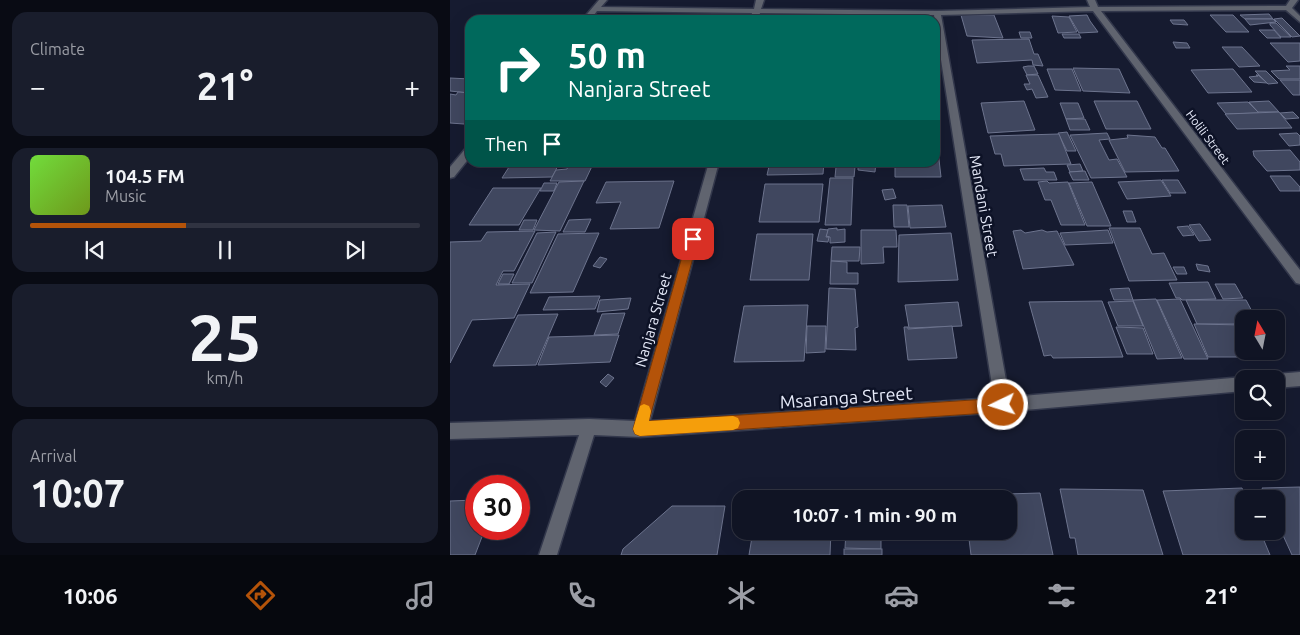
<!DOCTYPE html>
<html lang="en">
<head>
<meta charset="utf-8">
<style>
  :root { --surface:#101424; --page:#191d2c; --text:#f1f3f6; --muted:#9c9ea6; --line:#303341; --accent:#b45309 }
  body { margin:0; font-family:Ubuntu,sans-serif; background:var(--page); color:var(--text); height:100vh; display:flex; flex-direction:column; font-size:19px; white-space:nowrap }
  * { box-sizing:border-box; margin:0 }
  p { font-size:16px; color:var(--muted) }
  .icon { flex:none; width:28px; height:28px; fill:none; stroke:currentColor; stroke-width:2; stroke-linecap:round; stroke-linejoin:round }
  .map { position:relative; flex:1; overflow:hidden }
  .panel { display:flex; flex-direction:column; gap:12px; padding:12px; background:#090b14; width:450px }
  .panel>* { flex:none }
  .banner { position:absolute; left:15px; top:15px; width:475px; height:152px; border-radius:15px; box-shadow:0 5px 20px #0002,0 0 0 1px var(--line); background:#00695c; color:#fff; overflow:hidden }
  .needle { width:32px; rotate:350deg }
  .fabs { position:absolute; left:785px; top:310px; display:grid; gap:10px }
  .fabs a { display:grid; place-items:center; width:50px; height:50px; border-radius:10px; background:var(--surface); box-shadow:0 5px 20px #0002,0 0 0 1px var(--line); font-size:25px }
  .speed { position:absolute; left:15px; top:475px; display:flex; gap:10px; font-size:25px; font-weight:700; text-align:center }
  .speed>* { display:grid; place-content:center; width:65px; height:65px; border-radius:50%; background:var(--surface); box-shadow:0 5px 20px #0002,0 0 0 1px var(--line); line-height:1 }
  .speed .limit { border:8px solid #d22; background:#fff; color:#111 }
  .pin { position:absolute; display:grid; place-items:center; width:42px; height:42px; color:#fff; margin:-21px; border-radius:10px; box-shadow:0 2px 8px #0006 }
  .me { position:absolute; width:55px; margin:-28px; rotate:266deg; stroke-linejoin:round; filter:drop-shadow(0 0 4px #0008) }
  .turn { display:flex; align-items:center; gap:18px; height:105px; padding:0 20px; font-size:22px }
  .turn .icon { width:65px; height:65px; stroke-width:2.5 }
  .turn b { display:block; font-size:35px; line-height:42px }
  .then { display:flex; align-items:center; height:48px; padding:0 20px; background:#0003; gap:10px; font-size:19px }
  .big { font-size:38px; font-weight:700; line-height:1.1 }
  .panel .tile { flex:1; display:flex; flex-direction:column; justify-content:center; gap:8px; min-width:0; padding:0 18px; border-radius:15px; background:var(--page) }
  .panel .dial { align-items:center; gap:0 }
  .dial b { font-size:65px; line-height:1 }
  .song { display:flex; align-items:center; gap:15px }
  .cover { width:60px; height:60px; border-radius:8px; background:linear-gradient(135deg,hsl(100 70% 55%),hsl(80 70% 35%)) }
  .played { height:5px; border-radius:2px; background:linear-gradient(90deg,var(--accent) 40%,var(--line) 40%) }
  .keys { display:flex; justify-content:space-around; direction:ltr }
  .heat { display:flex; justify-content:space-between; align-items:center; font-size:28px; direction:ltr }
  .trip { position:absolute; left:282px; top:490px; width:285px; height:50px; border-radius:15px; background:var(--surface); box-shadow:0 5px 20px #0002,0 0 0 1px var(--line); font-weight:700; line-height:50px; text-align:center }
  .tabs { display:flex; height:80px; justify-content:space-around; align-items:center; background:#06080e; color:var(--muted) }
  .tabs .icon { width:35px; height:35px }
  .tabs .current { color:var(--accent) }
  .tabs b { font-size:22px; color:var(--text) }
  main { display:flex; flex:1; min-height:0 }
  .map>svg:first-child { display:block }
  .building { fill:#40475f; stroke:#6d748e }
  .lines { fill:none; stroke-linecap:round; stroke-linejoin:round }
  .street-casing { stroke:#33384c; stroke-width:3 }
  .street { fill:#60646f; fill-rule:evenodd }
  .route { fill:#b45309; stroke:#753606 }
  .slow { fill:#f59e0b }
  .labels { text-anchor:middle; dominant-baseline:central; stroke-width:5; stroke-linejoin:round; paint-order:stroke }
  .far-street-label { font-size:12px; fill:#e6eaf9; stroke:#0d1226 }
  .street-label { font-size:15px; fill:#e6eaf9; stroke:#0d1226 }
  .near-street-label { font-size:18px; fill:#e6eaf9; stroke:#0d1226 }
</style>
</head>
<body>
<main>
<section class="panel">
<div class="tile"><p>Climate</p>
<div class="heat"><a>−</a><b class="big">21°</b><a>+</a></div>
</div>
<div class="tile">
<div class="song"><i class="cover"></i><div><b>104.5 FM</b><p>Music</p></div></div>
<div class="played"></div>
<div class="keys"><svg class="icon" aria-label="previous" viewBox="0 0 24 24"><path d="M18 5L8 12l10 7zM5 5v14"/></svg><svg class="icon" aria-label="pause" viewBox="0 0 24 24"><path d="M8 5v14M16 5v14"/></svg><svg class="icon" aria-label="next" viewBox="0 0 24 24"><path d="M6 5l10 7-10 7zM19 5v14"/></svg></div>
</div>
<div class="tile dial"><b>25</b><p>km/h</p></div>
<div class="tile"><p>Arrival</p><b class="big">10:07</b></div>
</section>
<div class="map">
<svg width="850" height="555" viewBox="0 0 850 555">
  <rect width="100%" height="100%" fill="#161b30"/>
  <g class="building">
    <polygon points="819,14 823,19 795,19 790,15"/>
    <polygon points="511,15 544,15 553,38 517,36"/>
    <polygon points="637,15 640,21 648,32 629,33 619,16"/>
    <polygon points="760,15 783,15 799,32 776,32"/>
    <polygon points="281,16 280,20 240,20 242,17"/>
    <polygon points="602,16 619,17 627,32 608,33"/>
    <polygon points="163,18 211,19 156,20"/>
    <polygon points="435,18 467,18 468,20 435,20"/>
    <polygon points="832,18 850,36 842,37 824,19"/>
    <polygon points="795,19 823,19 826,22 800,25"/>
    <polygon points="720,20 734,20 738,25 723,24"/>
    <polygon points="820,23 826,23 841,37 831,37 820,25"/>
    <polygon points="809,30 824,30 831,38 817,38"/>
    <polygon points="569,32 580,32 582,38 571,38"/>
    <polygon points="612,34 629,34 631,38 614,38"/>
    <polygon points="579,39 584,54 588,54 593,66 583,65 582,60 527,63 522,40"/>
    <polygon points="723,42 737,43 740,48 726,48"/>
    <polygon points="820,43 850,43 850,61 838,62"/>
    <polygon points="772,47 792,47 810,66 789,67"/>
    <polygon points="578,66 584,66 588,74 577,75 573,67"/>
    <polygon points="836,66 850,66 850,79 829,79 821,71 840,70"/>
    <polygon points="623,68 669,69 680,93 633,91"/>
    <polygon points="597,69 622,69 631,91 605,90"/>
    <polygon points="783,69 802,92 758,93 741,70"/>
    <polygon points="805,71 816,71 828,83 818,84"/>
    <polygon points="576,75 588,75 598,97 586,98 582,89 577,90 574,84 580,84"/>
    <polygon points="806,75 808,75 817,83 804,82 799,77 808,76"/>
    <polygon points="0,78 20,79 20,93 0,91"/>
    <polygon points="830,80 850,80 850,95 843,95"/>
    <polygon points="8,92 20,93 20,118 14,124 0,123 0,94 6,95"/>
    <polygon points="574,101 585,130 538,133 531,103"/>
    <polygon points="644,101 687,101 701,129 656,129"/>
    <polygon points="819,101 829,112 808,112 799,102"/>
    <polygon points="798,102 809,113 776,114 767,103"/>
    <polygon points="610,103 628,103 634,118 616,119"/>
    <polygon points="829,112 842,128 787,129 775,114"/>
    <polygon points="843,112 849,118 836,119 830,113"/>
    <polygon points="616,119 635,119 640,130 620,130"/>
    <polygon points="617,132 626,151 617,151 608,133"/>
    <polygon points="657,133 660,139 649,140 659,160 667,159 677,177 641,178 620,135"/>
    <polygon points="847,133 850,136 850,145 839,146 829,134"/>
    <polygon points="609,134 621,164 554,166 551,154 545,154 540,136"/>
    <polygon points="677,135 705,137 712,148 715,148 729,171 675,172 659,140 678,138"/>
    <polygon points="485,142 487,142 491,177 445,177 445,162 485,162"/>
    <polygon points="840,150 850,162 850,170 817,171 804,156 803,151"/>
    <polygon points="68,162 110,162 102,177 52,178 59,167 65,167"/>
    <polygon points="120,162 144,162 135,181 100,181 106,170 117,169"/>
    <polygon points="374,162 373,174 317,175 320,162"/>
    <polygon points="408,162 426,162 425,172 408,170"/>
    <polygon points="630,164 633,171 620,172 617,165"/>
    <polygon points="386,167 405,167 404,177 385,177"/>
    <polygon points="594,168 596,172 604,172 607,180 574,180 570,169"/>
    <polygon points="635,171 639,180 623,180 619,172"/>
    <polygon points="820,176 840,176 850,187 850,191 830,191"/>
    <polygon points="380,178 403,178 401,225 375,225"/>
    <polygon points="711,180 721,196 677,199 668,182"/>
    <polygon points="712,180 728,180 736,193 720,193"/>
    <polygon points="134,181 110,231 84,230 109,182"/>
    <polygon points="224,181 209,228 160,229 171,202 146,203 156,182"/>
    <polygon points="597,181 599,183 618,182 635,225 611,225 601,200 595,200 588,182"/>
    <polygon points="642,182 661,226 637,226 619,183"/>
    <polygon points="94,183 107,183 104,191 90,191"/>
    <polygon points="315,184 373,184 369,222 309,222"/>
    <polygon points="43,188 91,188 69,225 19,225"/>
    <polygon points="443,189 446,198 435,200 432,190"/>
    <polygon points="443,205 457,205 459,227 444,227"/>
    <polygon points="492,205 496,227 460,228 458,206"/>
    <polygon points="673,211 682,211 686,222 677,222"/>
    <polygon points="141,219 135,232 113,232 119,220"/>
    <polygon points="74,220 87,220 83,230 69,230"/>
    <polygon points="750,224 761,240 749,241 739,225"/>
    <polygon points="738,226 744,235 733,236 727,227"/>
    <polygon points="387,228 387,230 395,229 395,242 380,243 380,237 376,236 378,229"/>
    <polygon points="659,228 690,228 702,254 714,253 727,280 679,281"/>
    <polygon points="370,229 378,230 376,237 379,237 378,242 367,241"/>
    <polygon points="411,230 446,230 447,247 433,247 434,263 411,264"/>
    <polygon points="571,230 575,233 592,230 597,232 607,231 624,265 573,269 563,231"/>
    <polygon points="658,230 663,243 615,245 610,233"/>
    <polygon points="85,231 64,271 53,271 46,285 80,284 64,318 22,320 0,363 0,242 31,241 37,232"/>
    <polygon points="106,232 82,283 62,283 87,233"/>
    <polygon points="149,233 123,292 80,293 108,234"/>
    <polygon points="501,233 508,280 448,282 449,235"/>
    <polygon points="307,234 363,234 359,280 300,280"/>
    <polygon points="382,247 410,247 409,261 381,261"/>
    <polygon points="150,257 157,259 150,268 143,266"/>
    <polygon points="381,261 397,262 397,273 408,273 408,284 380,284"/>
    <polygon points="746,264 758,266 760,272 748,270"/>
    <polygon points="723,267 734,267 737,274 727,274"/>
    <polygon points="53,274 64,274 59,284 48,284"/>
    <polygon points="758,282 766,299 732,300 730,298 726,298 719,283"/>
    <polygon points="765,284 785,284 793,298 773,299"/>
    <polygon points="379,288 405,289 408,327 405,328 406,350 376,349"/>
    <polygon points="679,288 683,300 664,300 660,289"/>
    <polygon points="150,296 145,309 93,310 99,297"/>
    <polygon points="181,298 178,309 147,312 150,300"/>
    <polygon points="706,299 732,358 707,359 683,300"/>
    <polygon points="730,299 758,359 734,359 707,300"/>
    <polygon points="736,300 796,300 806,319 794,319 794,324 747,324"/>
    <polygon points="652,301 673,357 603,358 601,355 594,356 579,302"/>
    <polygon points="683,301 693,326 668,326 658,302"/>
    <polygon points="508,302 512,326 459,328 455,305"/>
    <polygon points="358,305 354,361 284,362 294,306"/>
    <polygon points="175,313 168,334 144,335 152,314"/>
    <polygon points="108,314 86,365 43,366 68,315"/>
    <polygon points="744,324 794,325 794,351 824,353 815,357 758,357"/>
    <polygon points="357,326 376,326 375,352 356,353"/>
    <polygon points="502,326 507,358 458,360 454,327 458,327 458,329"/>
    <polygon points="666,327 693,328 703,354 677,354"/>
    <polygon points="169,335 160,362 88,365 99,337"/>
    <polygon points="158,374 164,378 156,387 150,382"/>
    <polygon points="850,487 850,555 842,555 826,520 826,499 817,499 812,488"/>
    <polygon points="792,488 796,499 794,499 794,531 810,531 820,555 733,555 713,491"/>
    <polygon points="610,489 693,490 713,555 628,555 625,538 620,538"/>
    <polygon points="590,493 603,555 521,555 518,531 559,531 559,499 517,499 522,495"/>
    <rect x="397" y="495" width="34" height="4"/>
    <polygon points="26,500 26,529 35,529 25,555 0,555 0,501"/>
    <polygon points="222,506 275,506 267,555 171,555 173,549"/>
    <polygon points="303,531 381,531 380,555 299,555"/>
    <polygon points="396,531 431,531 431,549 395,548"/>
    <rect x="394" y="549" width="38" height="6"/>
  </g>
  <g class="lines">
    <g class="street-casing">
      <g id="street">
        <polygon points="149,0 157,0 151,7 304,9 306,0 314,0 311,9 487,11 640,7 637,0 645,0 648,7 836,6 840,0 848,0 842,8 850,16 850,22 836,10 651,11 850,270 850,284 846,283 643,11 491,15 559,397 794,377 798,379 794,379 794,391 553,412 190,437 144,435 107,555 89,555 129,435 0,439 0,423 139,419 185,421 259,162 269,162 200,421 544,398 484,15 310,13 308,20 300,20 302,13 147,11 140,20 132,20"/>
        <polygon points="20,147 20,157 4,177 0,178 0,167 16,148"/>
        <polygon points="850,372 850,386 826,388 826,379 820,379 826,374"/>
      </g>
    </g>
    <use href="#street" class="street"/>
  </g>
  <polygon class="route" points="243,235 248,239 199,421 553,398 557,400 559,405 557,410 553,412 190,436 185,434 183,429 237,239"/>
  <polygon class="slow" points="194,404 199,406 201,411 199,421 283,416 288,418 290,423 288,428 283,430 190,436 185,434 183,429 190,406"/>
  <g class="labels">
    <g class="far-street-label">
      <text transform="translate(758 137) rotate(53)">Holili Street</text>
    </g>
    <g class="street-label">
      <text transform="translate(534 206) rotate(80)">Mandani Street</text>
      <text transform="translate(203 320) rotate(-74)">Nanjara Street</text>
    </g>
    <g class="near-street-label">
      <text transform="translate(396 397) rotate(-4)">Msaranga Street</text>
    </g>
  </g>
</svg>
<div class="fabs">
<a><svg class="needle" viewBox="-14 -14 28 28"><path d="M0-13l5 13h-10z" fill="#e53935"/><path d="M0 13l5-13h-10z" fill="#9c9ea6"/></svg></a>
<a><svg class="icon" aria-label="search" viewBox="0 0 24 24"><circle cx="10" cy="10" r="6"/><path d="M15 15l6 6"/></svg></a>
<a>+</a>
<a>−</a>
</div>
<div class="speed"><div class="limit">30</div></div>
<div class="pin" style="left:243px;top:239px;background:#d93025"><svg class="icon" aria-label="arrive" viewBox="0 0 24 24"><path d="M6 21V4h12l-3 4 3 4H6"/></svg></div>
<svg class="me" style="left:553px;top:405px" viewBox="-20 -20 40 40"><circle r="17" fill="#b45309" stroke="#fff" stroke-width="3"/><path d="M0-11L8 9 0 5-8 9z" fill="#fff"/></svg>
<div class="trip">10:07 · 1 min · 90 m</div>
<div class="banner">
<div class="turn"><svg class="icon" aria-label="right" viewBox="0 0 24 24"><path d="M7 20v-9h11M14 6l5 5-5 5"/></svg><div><b>50 m</b>Nanjara Street</div></div>
<div class="then">Then<svg class="icon" aria-label="arrive" viewBox="0 0 24 24"><path d="M6 21V4h12l-3 4 3 4H6"/></svg></div>
</div>
</div>
</main>
<nav class="tabs">
<b>10:06</b>
<svg class="icon current" aria-label="directions" viewBox="0 0 24 24"><path d="M12 3l9 9-9 9-9-9zM9 14v-3h6M13 9l2 2-2 2"/></svg>
<svg class="icon" aria-label="music" viewBox="0 0 24 24"><path d="M9 18V5l10-2v13"/><circle cx="6" cy="18" r="3"/><circle cx="16" cy="16" r="3"/></svg>
<svg class="icon" aria-label="phone" viewBox="0 0 24 24"><path d="M5 4h4l2 5-3 2q2 4 5 5l2-3 5 2v4C11 20 4 13 5 4z"/></svg>
<svg class="icon" aria-label="climate" viewBox="0 0 24 24"><path d="M12 3v18M4 7l16 10M4 17L20 7"/></svg>
<svg class="icon" aria-label="car" viewBox="0 0 24 24"><path d="M5 17H2v-5l4-1 3-4h7l3 4 3 1v5h-3M9 17h6M6 11h13"/><circle cx="7" cy="17" r="2"/><circle cx="17" cy="17" r="2"/></svg>
<svg class="icon" aria-label="filters" viewBox="0 0 24 24"><path d="M4 7h16M4 17h16"/><circle cx="9" cy="7" r="2"/><circle cx="15" cy="17" r="2"/></svg>
<b>21°</b>
</nav>
</body>
</html>
